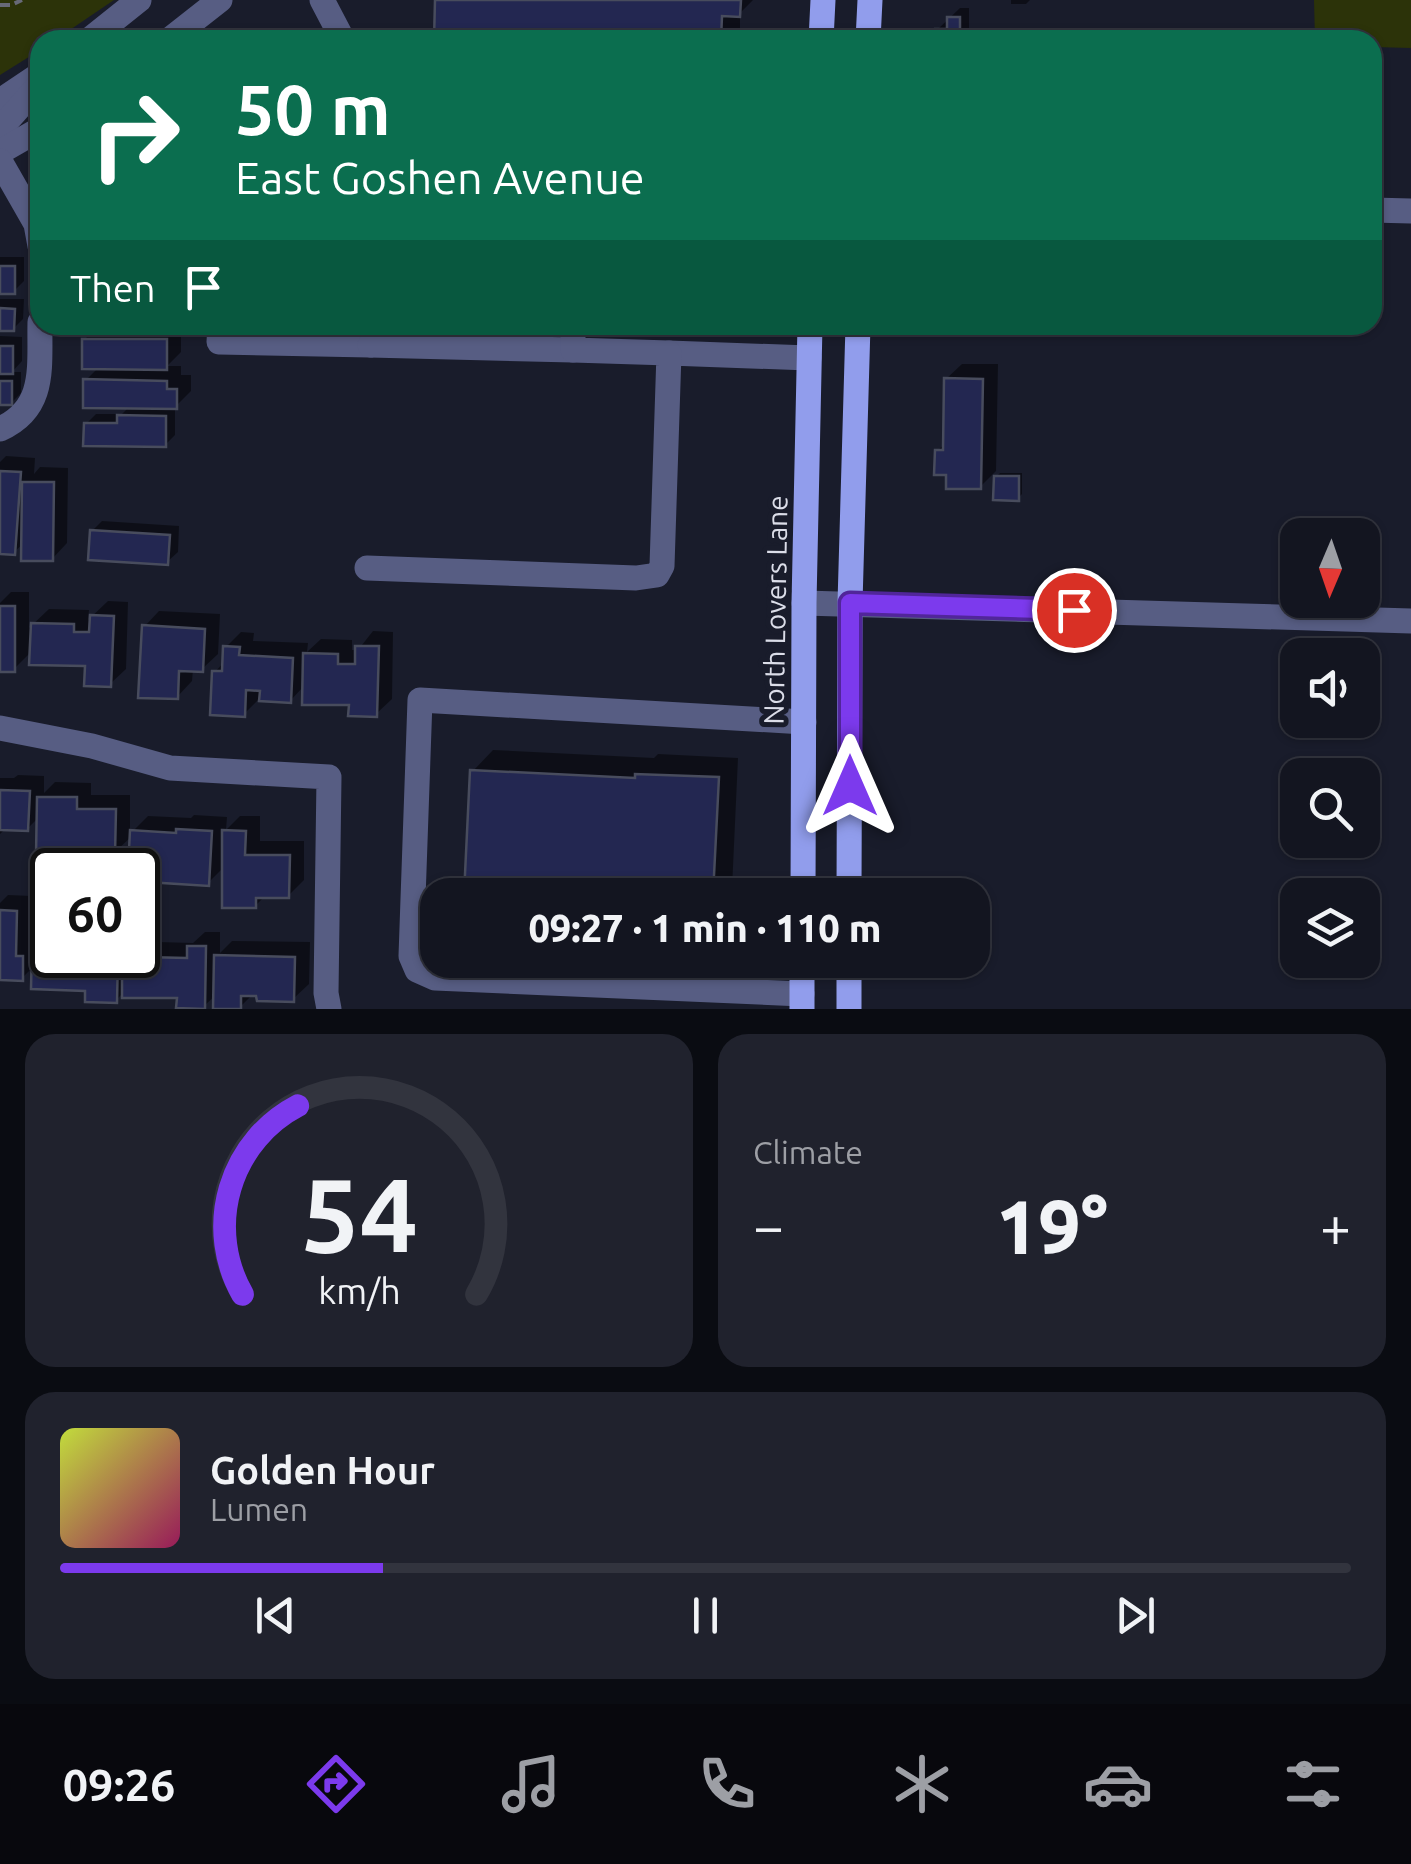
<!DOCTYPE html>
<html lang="en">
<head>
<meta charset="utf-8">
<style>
  :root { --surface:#131520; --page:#20222d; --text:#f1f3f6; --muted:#9d9fa5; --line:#32343e; --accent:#7c3aed }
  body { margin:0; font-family:Ubuntu,sans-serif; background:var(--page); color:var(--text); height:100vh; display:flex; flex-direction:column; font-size:38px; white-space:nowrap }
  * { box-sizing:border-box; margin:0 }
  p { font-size:32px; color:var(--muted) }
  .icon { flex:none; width:55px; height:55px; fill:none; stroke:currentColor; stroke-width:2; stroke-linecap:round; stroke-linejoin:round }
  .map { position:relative; height:1009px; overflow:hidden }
  .sheet { display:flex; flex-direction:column; gap:25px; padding:25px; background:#0a0c12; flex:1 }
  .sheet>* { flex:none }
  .top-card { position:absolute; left:30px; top:30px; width:1352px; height:305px; border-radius:30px; box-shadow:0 2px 8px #0004,0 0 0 2px var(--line); background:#0b6e4f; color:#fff; overflow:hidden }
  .needle { width:65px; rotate:182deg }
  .controls { position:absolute; left:1280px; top:518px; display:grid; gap:20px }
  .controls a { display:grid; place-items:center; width:100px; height:100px; border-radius:20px; background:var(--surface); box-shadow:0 2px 8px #0004,0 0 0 2px var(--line); font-size:50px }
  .speed { position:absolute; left:30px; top:848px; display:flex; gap:20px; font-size:50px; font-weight:700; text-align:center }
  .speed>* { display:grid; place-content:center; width:130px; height:130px; border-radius:50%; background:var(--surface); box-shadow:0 2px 8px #0004,0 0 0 2px var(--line); line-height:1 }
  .speed .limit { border:5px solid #111; border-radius:15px; background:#fff; color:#111 }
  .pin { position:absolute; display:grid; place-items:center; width:85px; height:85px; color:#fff; margin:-42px; border:5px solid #fff; border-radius:50%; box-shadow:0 2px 10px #0007 }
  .me { position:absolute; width:110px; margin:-55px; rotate:0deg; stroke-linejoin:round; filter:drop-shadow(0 0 8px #0008) }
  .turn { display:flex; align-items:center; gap:35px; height:210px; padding:0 40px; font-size:45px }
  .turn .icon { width:130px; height:130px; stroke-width:2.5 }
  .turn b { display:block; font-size:70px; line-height:85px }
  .then { display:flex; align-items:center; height:95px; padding:0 40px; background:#0003; gap:20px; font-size:38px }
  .big { font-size:75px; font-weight:800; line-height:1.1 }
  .sheet .tile { flex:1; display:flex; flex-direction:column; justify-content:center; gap:15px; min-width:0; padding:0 35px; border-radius:30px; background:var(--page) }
  .sheet .dial { align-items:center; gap:0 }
  .dial svg { height:260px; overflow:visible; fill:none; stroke:var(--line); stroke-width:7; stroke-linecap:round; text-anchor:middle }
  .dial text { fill:var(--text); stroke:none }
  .song { display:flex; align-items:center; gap:30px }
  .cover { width:120px; height:120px; border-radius:15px; background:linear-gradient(135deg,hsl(70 70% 55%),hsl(330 70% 35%)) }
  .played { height:10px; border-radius:5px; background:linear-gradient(90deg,var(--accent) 25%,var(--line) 25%) }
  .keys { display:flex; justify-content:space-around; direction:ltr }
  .heat { display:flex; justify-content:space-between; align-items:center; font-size:55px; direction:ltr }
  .sheet .tiles { flex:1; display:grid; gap:25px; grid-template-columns:1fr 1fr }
  .tile:last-child { grid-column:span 2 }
  .trip { position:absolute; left:420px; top:878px; width:570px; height:100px; border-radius:30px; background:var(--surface); box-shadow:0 2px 8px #0004,0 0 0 2px var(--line); font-weight:800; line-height:100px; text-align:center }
  .menu { display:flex; height:160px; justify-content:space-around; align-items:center; background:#08080d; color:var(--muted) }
  .menu .icon { width:70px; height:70px }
  .menu .current { color:var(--accent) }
  .menu b { font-size:45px; color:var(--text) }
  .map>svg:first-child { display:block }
  .green { fill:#2c3309 }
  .shadow { fill:#0007 }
  .building { fill:#232751; stroke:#484c5d; stroke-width:2.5 }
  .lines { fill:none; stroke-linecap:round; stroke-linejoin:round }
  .path { stroke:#676977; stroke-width:4; stroke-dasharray:10 5; stroke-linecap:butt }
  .minor { stroke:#575d83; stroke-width:25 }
  .major { stroke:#919dec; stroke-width:25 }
  .route-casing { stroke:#51269a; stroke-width:25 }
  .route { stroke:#7c3aed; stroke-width:18 }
  .labels { text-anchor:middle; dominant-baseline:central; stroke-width:10; stroke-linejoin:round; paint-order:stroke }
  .street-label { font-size:28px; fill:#dbdde8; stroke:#191c2b }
</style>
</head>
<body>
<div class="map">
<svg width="1411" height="1009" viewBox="0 0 1411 1009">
  <rect width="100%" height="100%" fill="#191c2b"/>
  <g class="green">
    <polygon points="0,0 114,0 55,40 40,40 40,50 0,75"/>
    <polygon points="1314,0 1411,0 1411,48 1373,47 1372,40 1315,40"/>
  </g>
  <g class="shadow">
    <polygon points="438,0 753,0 740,13 740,40 437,40"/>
    <polygon points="1011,0 1030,0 1026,4 1011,4"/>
    <polygon points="960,8 969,8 969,37 966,40 937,40 937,30"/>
    <polygon points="0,257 24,257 24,281 14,291 0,291"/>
    <polygon points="0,299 24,299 23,319 13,329 0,329"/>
    <polygon points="92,325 181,325 181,352 167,366 181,366 181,375 191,375 191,391 175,407 175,435 165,445 86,424 96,414 122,414 130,406 86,380 99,367 84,340 97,327"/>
    <polygon points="0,336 22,337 22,361 12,372 21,372 21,393 11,403 0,402"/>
    <polygon points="962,364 998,364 996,471 980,487 948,472 937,451 946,443 946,379"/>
    <polygon points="6,456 35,458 34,474 40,467 68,468 67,543 52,559 24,543 14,552 0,552 0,462"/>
    <polygon points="1000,473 1022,473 1022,494 1018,498 996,477"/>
    <polygon points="102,521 179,526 178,552 167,562 92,531"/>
    <polygon points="11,592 29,592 29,628 49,609 89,610 88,620 108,601 128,602 126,669 110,684 87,664 32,651 14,669 0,669 0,603"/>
    <polygon points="159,611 220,614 218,654 202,669 193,669 192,681 177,697 144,627"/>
    <polygon points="373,631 393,632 392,699 376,714 304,686 290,701 259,699 244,714 215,672 225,661 226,647 241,632 254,633 253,641 308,643 307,652 321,639 352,640 352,650 358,650"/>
    <polygon points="493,750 654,758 658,754 738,758 732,889 726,895 467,895 473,771"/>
    <polygon points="18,775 44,776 44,793 55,782 91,783 91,795 130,795 130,834 148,816 191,818 194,815 227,817 226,830 240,816 260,816 260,841 304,841 304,880 288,896 265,896 255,906 224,867 208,883 150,871 133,835 114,853 39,817 27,829 6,828 0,834 0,778 14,778"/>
    <polygon points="8,895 32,896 30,941 36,941 52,927 52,955 138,955 138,915 140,913 158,913 158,942 193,943 205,932 220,932 220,953 232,941 310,942 309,984 293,999 254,993 240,1007 216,995 204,1006 179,996 121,995 116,1000 34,966 22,978 0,977 0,903"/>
  </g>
  <g class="building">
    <polygon points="435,0 741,0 740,17 722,16 721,40 434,40"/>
    <polygon points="947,17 960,17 960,40 934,40 935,29 947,29"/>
    <rect x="0" y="266" width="15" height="28"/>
    <polygon points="0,308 15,309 14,331 0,331"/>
    <rect x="89" y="325" width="72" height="5"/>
    <polygon points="82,339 167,339 167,370 82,369"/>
    <rect x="0" y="346" width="13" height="28"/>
    <polygon points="944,378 983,379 981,489 946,489 946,475 934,475 935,450 943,450"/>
    <polygon points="83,379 167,381 167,389 177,389 177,409 83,408"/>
    <rect x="0" y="381" width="12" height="24"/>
    <polygon points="117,415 166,416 166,447 83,446 84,423 117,423"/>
    <polygon points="0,471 21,472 15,555 0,554"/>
    <polygon points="994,476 1019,476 1019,501 993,500"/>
    <polygon points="22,482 54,482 53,561 21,561"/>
    <polygon points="90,530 170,535 168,565 88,560"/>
    <rect x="0" y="606" width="15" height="66"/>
    <polygon points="90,615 114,616 111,687 84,686 85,666 29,665 31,623 74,624 74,632 89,632"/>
    <polygon points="142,625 205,629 203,672 179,671 178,699 138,698"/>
    <polygon points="223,646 240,647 239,655 293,658 291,703 259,701 260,691 246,690 245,717 210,715 212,671 222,671"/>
    <polygon points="355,646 379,646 377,717 348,716 349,705 302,705 303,653 338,654 338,664 355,664"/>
    <polygon points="470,770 635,778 635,774 719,777 713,895 464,895"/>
    <polygon points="0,790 30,791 28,831 0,830"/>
    <polygon points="37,797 77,797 77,809 116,809 115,855 36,855"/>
    <polygon points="176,829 212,831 209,886 147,882 148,874 128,870 130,830 176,833"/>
    <polygon points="222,830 246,831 245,855 290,855 289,898 256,898 256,908 222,908"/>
    <polygon points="0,910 17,911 16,956 23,956 23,981 0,980"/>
    <polygon points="138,927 144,927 144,957 187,958 187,946 206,946 205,1009 176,1008 177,998 122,998 122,955 138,955"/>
    <polygon points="32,942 52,942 52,955 118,955 117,1003 85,1002 85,991 31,989"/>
    <polygon points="214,955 295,957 294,1002 257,1001 256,996 241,996 241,1009 213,1009"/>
  </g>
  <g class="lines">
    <polyline class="path" points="0,5 11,5 22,0"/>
    <g class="minor">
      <polyline points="322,0 343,40"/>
      <polyline points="89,40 139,0"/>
      <polyline points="169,40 220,0"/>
      <polyline points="0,101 36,77"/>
      <polyline points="0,129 40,84"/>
      <polyline points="0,152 40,129"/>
      <polyline points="0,161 36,224 40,246"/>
      <polyline points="1372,210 1411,211"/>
      <polyline points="220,325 219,342 370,345 371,325"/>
      <polyline points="370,345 573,350"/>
      <polyline points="669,353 809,358"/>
      <path d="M0 429C47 408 39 366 40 322"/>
      <polyline points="367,568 636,578 657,575 662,566 669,353 573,350 573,325"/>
      <polyline points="804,603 1411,621"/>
      <polyline points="0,728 92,746 170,768 329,777 326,993 329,1009"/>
      <polyline points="802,994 435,978 417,970 411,956 420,700 804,722"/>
    </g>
    <g class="major">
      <polyline points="821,40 823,0"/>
      <polyline points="868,40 870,0"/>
      <polyline points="803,895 804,603 810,325"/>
      <polyline points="849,895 850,603 858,325"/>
      <polyline points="802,1009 802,960"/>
      <polyline points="849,1009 849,960"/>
    </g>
  </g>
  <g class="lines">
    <g class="route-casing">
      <polyline id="route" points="850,786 850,603 1074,610"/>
    </g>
    <use href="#route" class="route"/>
  </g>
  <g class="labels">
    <g class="street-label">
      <text transform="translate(775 610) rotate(-89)">North Lovers Lane</text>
    </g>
  </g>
</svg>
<div class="controls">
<a><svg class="needle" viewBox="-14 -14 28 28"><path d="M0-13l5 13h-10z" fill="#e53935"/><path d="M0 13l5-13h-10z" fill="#9d9fa5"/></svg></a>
<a><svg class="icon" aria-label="sound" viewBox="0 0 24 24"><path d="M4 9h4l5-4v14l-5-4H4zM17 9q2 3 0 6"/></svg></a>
<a><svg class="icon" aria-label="search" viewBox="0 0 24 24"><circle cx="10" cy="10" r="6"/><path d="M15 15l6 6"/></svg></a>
<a><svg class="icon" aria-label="layers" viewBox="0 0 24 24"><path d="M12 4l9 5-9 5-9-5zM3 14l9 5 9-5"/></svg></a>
</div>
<div class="speed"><div class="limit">60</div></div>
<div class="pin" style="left:1074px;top:610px;background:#d93025"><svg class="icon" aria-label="arrive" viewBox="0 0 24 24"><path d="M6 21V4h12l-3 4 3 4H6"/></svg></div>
<svg class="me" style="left:850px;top:786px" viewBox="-20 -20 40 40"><path d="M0-17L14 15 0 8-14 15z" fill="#7c3aed" stroke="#fff" stroke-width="4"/></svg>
<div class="trip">09:27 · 1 min · 110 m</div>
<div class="top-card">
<div class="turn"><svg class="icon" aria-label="right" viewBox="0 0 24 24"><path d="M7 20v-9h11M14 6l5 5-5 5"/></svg><div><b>50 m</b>East Goshen Avenue</div></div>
<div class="then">Then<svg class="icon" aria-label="arrive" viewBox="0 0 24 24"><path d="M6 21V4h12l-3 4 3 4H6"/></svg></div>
</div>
</div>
<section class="sheet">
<div class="tiles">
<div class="tile dial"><svg viewBox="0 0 100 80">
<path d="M14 69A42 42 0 1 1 86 69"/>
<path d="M14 69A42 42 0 0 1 31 11" stroke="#7c3aed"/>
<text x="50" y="56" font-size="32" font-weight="700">54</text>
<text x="50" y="72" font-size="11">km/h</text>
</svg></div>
<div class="tile"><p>Climate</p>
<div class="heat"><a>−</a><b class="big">19°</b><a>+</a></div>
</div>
<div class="tile">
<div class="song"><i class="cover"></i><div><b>Golden Hour</b><p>Lumen</p></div></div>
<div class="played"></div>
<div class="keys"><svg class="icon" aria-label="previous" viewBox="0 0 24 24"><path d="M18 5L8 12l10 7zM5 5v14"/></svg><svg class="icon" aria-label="pause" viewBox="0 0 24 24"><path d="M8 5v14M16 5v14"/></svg><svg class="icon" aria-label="next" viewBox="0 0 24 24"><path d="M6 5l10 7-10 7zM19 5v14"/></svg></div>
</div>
</div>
</section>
<nav class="menu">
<b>09:26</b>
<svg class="icon current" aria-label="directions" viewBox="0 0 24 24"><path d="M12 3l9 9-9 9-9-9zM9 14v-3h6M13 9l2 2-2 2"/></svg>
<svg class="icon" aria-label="music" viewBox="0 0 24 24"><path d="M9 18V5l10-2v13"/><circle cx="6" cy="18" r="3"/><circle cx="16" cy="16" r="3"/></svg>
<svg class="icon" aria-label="phone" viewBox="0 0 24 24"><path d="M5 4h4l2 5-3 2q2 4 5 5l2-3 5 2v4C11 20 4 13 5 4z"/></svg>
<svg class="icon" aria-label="climate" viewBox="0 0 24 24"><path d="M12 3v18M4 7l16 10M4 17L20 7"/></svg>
<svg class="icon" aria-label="car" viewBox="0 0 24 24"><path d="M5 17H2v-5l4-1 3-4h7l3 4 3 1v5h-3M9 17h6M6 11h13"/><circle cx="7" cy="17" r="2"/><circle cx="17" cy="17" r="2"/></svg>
<svg class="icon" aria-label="filters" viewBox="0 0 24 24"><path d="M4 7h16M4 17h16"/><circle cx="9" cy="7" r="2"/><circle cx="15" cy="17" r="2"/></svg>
</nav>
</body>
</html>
